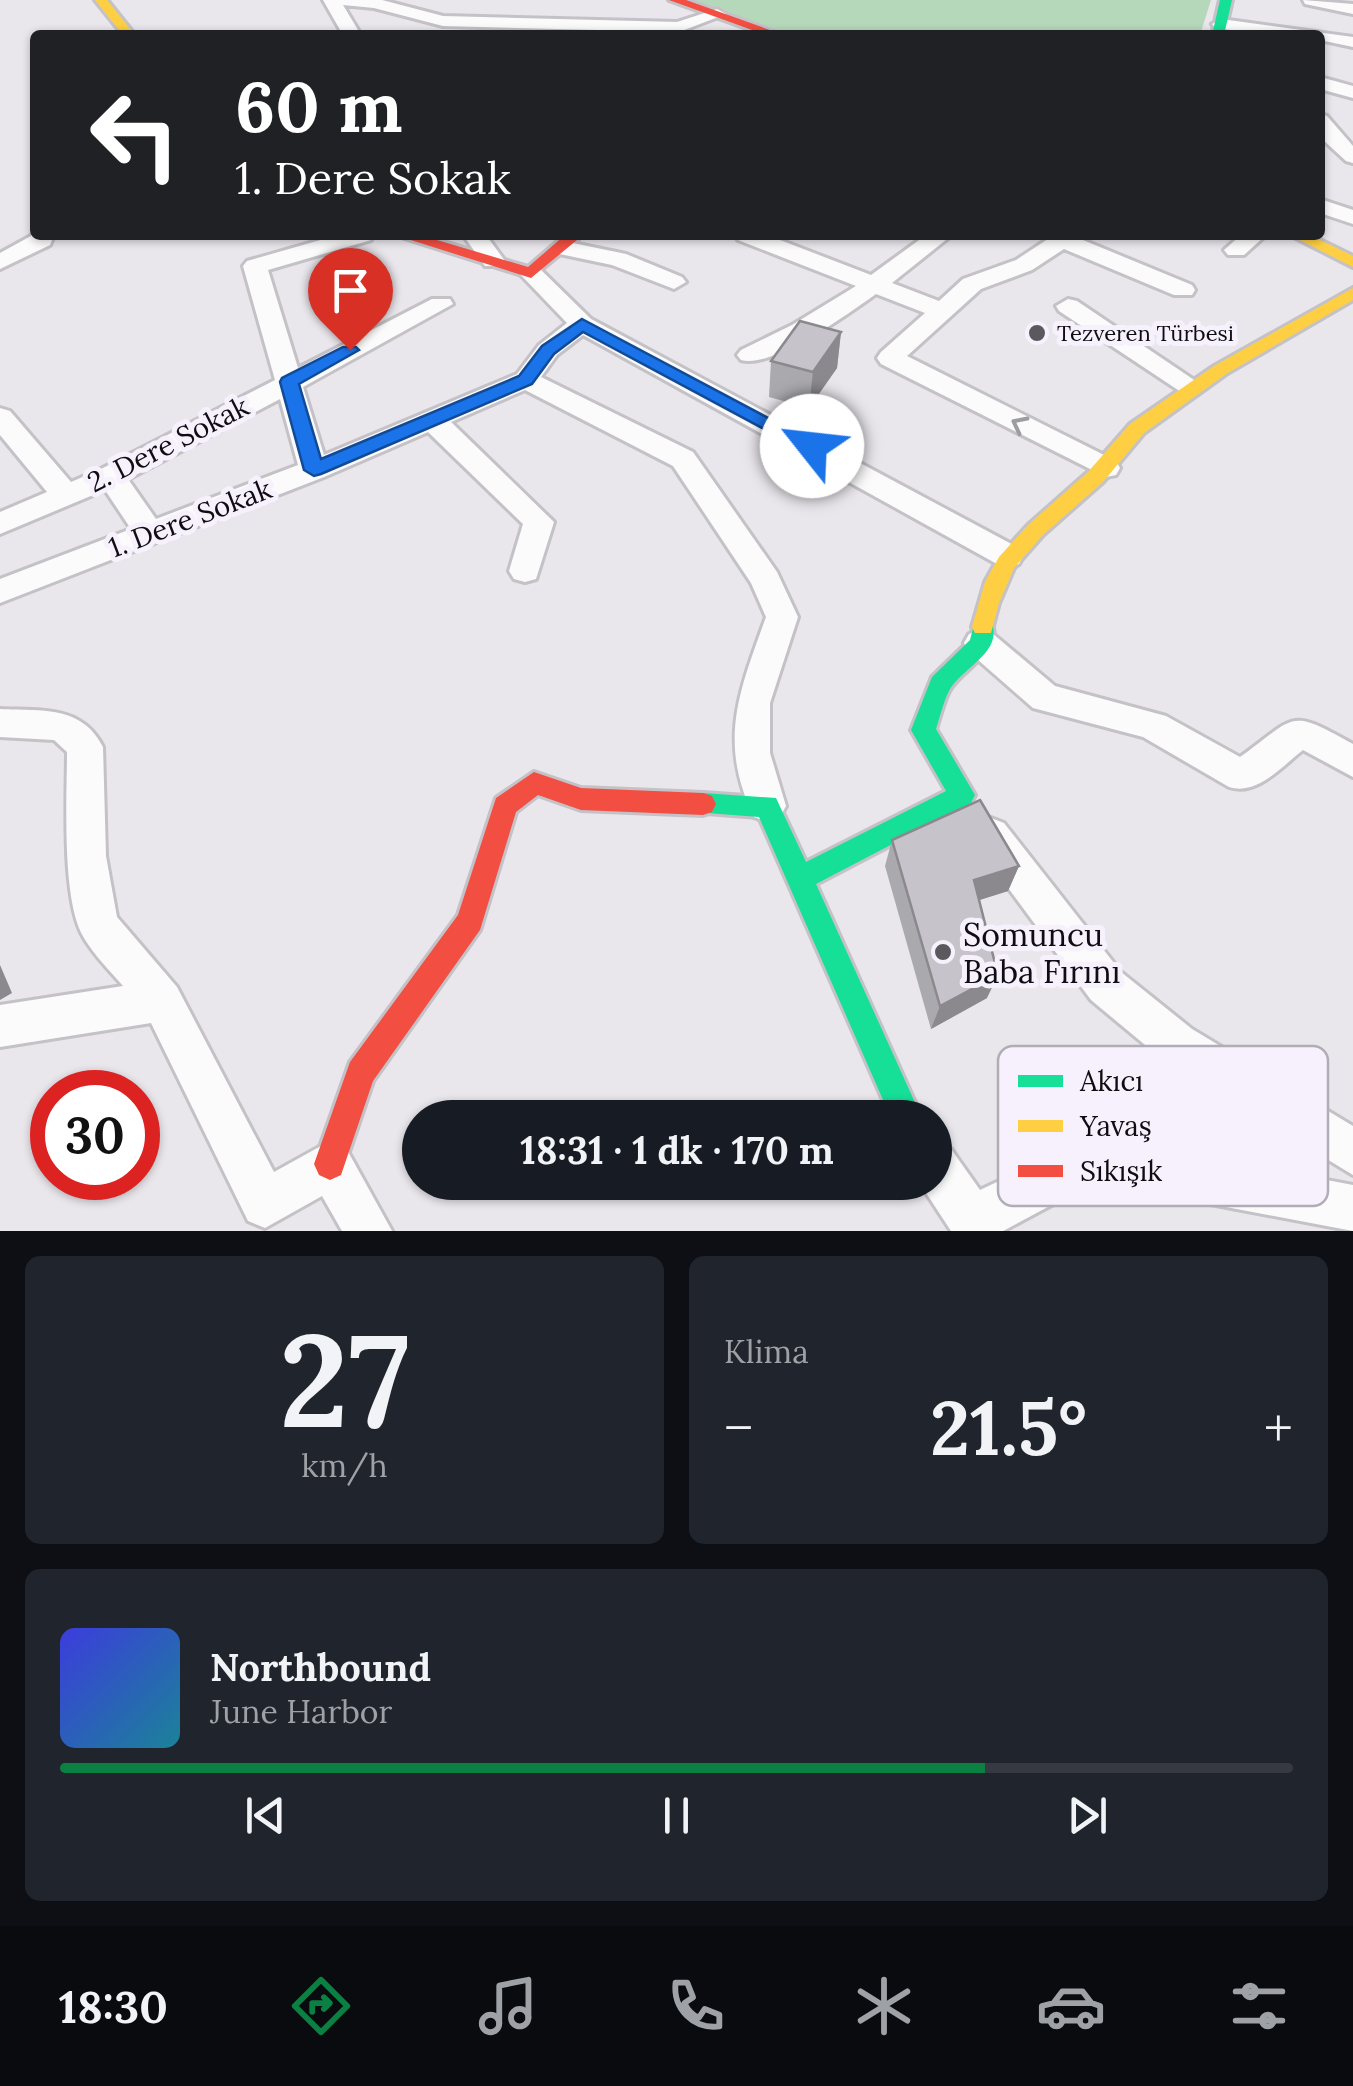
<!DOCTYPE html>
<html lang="tr">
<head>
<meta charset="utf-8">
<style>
  :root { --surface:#171b24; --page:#20242c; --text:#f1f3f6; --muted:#9ea1a6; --line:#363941; --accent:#0b8043 }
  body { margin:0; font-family:Lora,serif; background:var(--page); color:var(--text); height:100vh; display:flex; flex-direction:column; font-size:38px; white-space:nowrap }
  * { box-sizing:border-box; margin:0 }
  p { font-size:32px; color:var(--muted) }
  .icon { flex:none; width:55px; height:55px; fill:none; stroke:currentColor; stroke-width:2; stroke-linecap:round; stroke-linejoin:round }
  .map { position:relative; height:1231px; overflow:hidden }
  .sheet { display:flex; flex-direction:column; gap:25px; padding:25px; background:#0d0f14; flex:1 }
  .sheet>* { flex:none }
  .hud { position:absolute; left:30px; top:30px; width:1295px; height:210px; border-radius:10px; box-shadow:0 2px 8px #0004; background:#202124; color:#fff; overflow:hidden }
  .speed { position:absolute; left:30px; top:1070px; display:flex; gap:20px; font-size:50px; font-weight:700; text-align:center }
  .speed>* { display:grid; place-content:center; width:130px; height:130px; border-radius:50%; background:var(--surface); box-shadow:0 2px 8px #0004; line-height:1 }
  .speed .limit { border:15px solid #d22; background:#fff; color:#111 }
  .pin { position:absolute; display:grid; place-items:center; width:85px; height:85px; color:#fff; margin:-102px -42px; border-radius:50% 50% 50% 0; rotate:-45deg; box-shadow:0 0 10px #0007 }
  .pin .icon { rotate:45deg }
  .me { position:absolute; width:110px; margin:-55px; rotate:299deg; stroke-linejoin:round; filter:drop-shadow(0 0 8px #0008) }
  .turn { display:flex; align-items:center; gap:35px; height:210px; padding:0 40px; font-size:45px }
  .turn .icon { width:130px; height:130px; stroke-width:2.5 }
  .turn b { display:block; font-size:70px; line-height:85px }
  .big { font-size:75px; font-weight:800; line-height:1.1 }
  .sheet .card { flex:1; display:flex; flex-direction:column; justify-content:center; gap:15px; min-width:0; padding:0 35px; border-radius:15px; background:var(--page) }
  .sheet .dial { align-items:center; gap:0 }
  .dial b { font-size:130px; line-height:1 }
  .song { display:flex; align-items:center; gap:30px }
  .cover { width:120px; height:120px; border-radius:15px; background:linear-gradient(135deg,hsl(240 70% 55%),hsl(190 70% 35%)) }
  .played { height:10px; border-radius:5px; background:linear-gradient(90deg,var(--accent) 75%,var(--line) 75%) }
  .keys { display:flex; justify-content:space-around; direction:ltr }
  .heat { display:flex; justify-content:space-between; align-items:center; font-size:55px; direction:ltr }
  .sheet .tiles { flex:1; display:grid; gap:25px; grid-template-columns:1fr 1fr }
  .card:last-child { grid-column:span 2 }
  .trip { position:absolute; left:402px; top:1100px; width:550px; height:100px; border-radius:50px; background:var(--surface); box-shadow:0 2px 8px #0004; font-weight:800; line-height:100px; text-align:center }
  .dock { display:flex; height:160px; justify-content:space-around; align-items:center; background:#090b0e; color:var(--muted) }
  .dock .icon { width:70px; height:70px }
  .dock .selected { color:var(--accent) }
  .dock b { font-size:45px; color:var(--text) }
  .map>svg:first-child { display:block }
  .green { fill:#b6d8ba }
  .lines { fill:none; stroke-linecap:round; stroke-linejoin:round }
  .street-casing { stroke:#c4c2c7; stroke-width:6 }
  .fast-casing { stroke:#c4c2c7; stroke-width:6 }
  .slow-casing { stroke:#c4c2c7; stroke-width:6 }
  .jam-casing { stroke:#c4c2c7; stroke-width:6 }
  .street { fill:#fcfbfc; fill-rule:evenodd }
  .fast { fill:#16e098; fill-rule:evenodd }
  .slow { fill:#ffcf43; fill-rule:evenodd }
  .jam { fill:#f24e42; fill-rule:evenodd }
  .wall { fill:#aaa9ae }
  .shaded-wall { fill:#8b898d }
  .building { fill:#c6c4ca; stroke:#8b898d; stroke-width:2.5 }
  .oneway { stroke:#9d9c9e }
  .route { fill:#1a73e8; stroke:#114b97; stroke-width:2.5 }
  .poi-dot { fill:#5b595e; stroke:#f7f0fd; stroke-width:4 }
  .labels { text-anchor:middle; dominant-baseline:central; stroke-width:10; stroke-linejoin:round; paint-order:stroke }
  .far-poi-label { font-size:22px; fill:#0f0d11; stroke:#f7f0fd; text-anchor:start }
  .street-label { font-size:28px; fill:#0f0d11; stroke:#f7f0fd }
  .near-poi-label { font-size:32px; fill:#0f0d11; stroke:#f7f0fd; text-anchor:start }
  .key { fill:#f7f0fd; stroke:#b1acb6; stroke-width:2.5 }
  .key-label { font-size:28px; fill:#0f0d11 }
</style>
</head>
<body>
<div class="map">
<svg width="1353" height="1231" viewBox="0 0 1353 1231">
  <rect width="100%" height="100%" fill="#e9e6ec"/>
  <polygon class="green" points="690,0 1211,0 1200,35 794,35"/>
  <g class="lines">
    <g class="street-casing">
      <g id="street">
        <polygon points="323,0 382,0 443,16 677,22 717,9 726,14 679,32 443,26 374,8 343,5 361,35 343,35"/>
        <polygon points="1303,0 1353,4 1353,14 1305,4"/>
        <polygon points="1221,19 1353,37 1353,47 1320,40 1320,35 1272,35 1215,28 1212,24"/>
        <polygon points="1320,77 1353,86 1353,98 1320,89"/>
        <polygon points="1320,114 1327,116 1353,146 1353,163 1346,161 1320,137"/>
        <polygon points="1320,199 1353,210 1353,224 1320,213"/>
        <polygon points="35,230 35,235 54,235 50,245 0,269 0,253 31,236"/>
        <path d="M338 235H374L371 240 268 270 298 368 432 299H450L453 304 303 387 324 455 517 374 539 345 567 323 519 273 531 266 539 268 591 319 1019 548 1023 556 1019 564 1008 567 997 564 583 335 557 355 541 377 693 452 777 572 798 617 770 703V753L786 806 780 817 767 822 754 817C717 741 740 690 766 617L751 583 673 466 525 390 451 422 554 522 536 579 525 582 514 579 509 571 523 524 428 432 324 477 0 603V579L131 529 105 490 0 534V512L47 492 0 435V408L10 411 71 482 101 469 275 380 243 266 247 261ZM280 399 298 465 156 519 128 479Z"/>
        <polygon points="463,235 486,235 505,261 501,266 485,266"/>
        <path d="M735 235H767L871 275 926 235H952L892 283 939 301 963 279 1016 260 1054 235H1080L1078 238 1192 285 1195 290 1192 295H1174L1064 249 1032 270 981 289 907 356 1116 461 1120 468 1116 475 1106 477 881 364 877 358 881 352 925 313 876 294C849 313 773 369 741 360L737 355 741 350 792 325 856 286 738 240Z"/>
        <polygon points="1241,235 1266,235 1244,255 1228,255 1224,250"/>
        <polygon points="563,241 626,254 682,277 686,282 674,289 612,265 555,253 551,248"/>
        <polygon points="1068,299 1077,301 1206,388 1193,396 1184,394 1059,311 1056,306"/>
        <path d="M981 630 993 634 1055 686 1166 716 1240 757C1298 715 1288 708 1353 744V777L1303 750C1281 767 1257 796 1229 787L1143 737 1033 708 969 652 964 643 969 634Z"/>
        <path d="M0 709C41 711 82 705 103 747L106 856 117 917 177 987 274 1172 330 1141 346 1148 392 1231H342L322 1196 265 1228 248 1221 151 1023 0 1047V1005L123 986C110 971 94 955 84 938 61 901 67 797 67 752L54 740 0 737Z"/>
        <polygon points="991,818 1004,823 1121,972 1192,1029 1353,1126 1353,1175 1162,1059 1091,1000 978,847 972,835 978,823"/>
        <polygon points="935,1142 951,1149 980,1190 1069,1148 1179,1152 1353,1185 1353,1231 1179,1198 1072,1194 1003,1231 951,1231 919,1182 935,1182"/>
      </g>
    </g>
    <g class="fast-casing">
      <g id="fast">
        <polygon points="1220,0 1232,0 1224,35 1212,35"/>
        <path d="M983 618 991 621C1005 652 961 668 949 691 943 703 940 717 936 729L975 795 971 803 816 884 922 1118H891L759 817 694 812 690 804 694 796 703 793 776 798 806 862 946 791 911 730 932 677 970 640 975 621Z"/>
      </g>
    </g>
    <g class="slow-casing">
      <g id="slow">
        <polygon points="95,0 107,0 135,35 123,35"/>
        <polygon points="1290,235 1310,235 1353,256 1353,267"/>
        <polygon points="1353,288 1353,300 1226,374 1144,433 1103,482 1043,535 1014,568 999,603 991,633 975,633 972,627 985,582 999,557 1028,525 1088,472 1130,424 1214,366"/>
      </g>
    </g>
    <g class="jam-casing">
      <g id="jam">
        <polygon points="669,0 686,0 784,35 766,35"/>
        <polygon points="395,235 420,235 528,267 565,235 583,235 531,278"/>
        <polygon points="534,772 581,788 703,793 712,796 716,804 712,812 703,815 581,810 538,795 516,812 480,930 373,1081 341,1175 330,1180 319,1175 314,1164 350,1062 458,915 496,798"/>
      </g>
    </g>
    <use href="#street" class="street"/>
    <use href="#fast" class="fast"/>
    <use href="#slow" class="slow"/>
    <use href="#jam" class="jam"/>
  </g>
  <g class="wall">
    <polygon points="841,332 837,368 809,408 769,397 771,361"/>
    <polygon points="892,840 1019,866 1008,891 979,900 987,998 931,1029 885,866"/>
  </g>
  <g class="shaded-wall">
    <polygon points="841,332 837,368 809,408 813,372"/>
    <polygon points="1019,866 1008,891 964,905 974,880"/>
    <polygon points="0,965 12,993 0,1000"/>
    <polygon points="998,975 987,998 931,1029 940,1006"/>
  </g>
  <g class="building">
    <polygon points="800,321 841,332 813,372 771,361"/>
    <polygon points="980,800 1019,866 974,880 998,975 940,1006 892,840"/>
  </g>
  <defs><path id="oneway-chevron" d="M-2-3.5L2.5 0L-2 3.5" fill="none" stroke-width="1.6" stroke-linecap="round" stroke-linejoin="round" transform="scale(2.5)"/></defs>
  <use class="oneway" href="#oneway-chevron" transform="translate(1019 424) rotate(-153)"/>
  <polygon class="route" points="582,319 821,446 818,451 805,451 583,332 554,354 532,384 321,474 314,476 304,470 280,382 282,378 343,347 356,347 359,350 299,384 321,459 519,376 542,346"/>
  <g class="poi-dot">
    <circle cx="1037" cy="333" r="10"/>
    <circle cx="943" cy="952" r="10"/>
  </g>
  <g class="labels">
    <g class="far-poi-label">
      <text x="1057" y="333">Tezveren Türbesi</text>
    </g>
    <g class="street-label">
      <text transform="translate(168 444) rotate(-27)">2. Dere Sokak</text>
      <text transform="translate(190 518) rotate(-21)">1. Dere Sokak</text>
    </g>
    <g class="near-poi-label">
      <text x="963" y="934">Somuncu<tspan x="963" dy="37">Baba Fırını</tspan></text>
    </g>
  </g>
  <rect x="998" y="1046" width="330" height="160" rx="15" class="key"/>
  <rect x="1018" y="1075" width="45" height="12" fill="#16e098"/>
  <rect x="1018" y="1120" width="45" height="12" fill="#ffcf43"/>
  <rect x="1018" y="1165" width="45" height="12" fill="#f24e42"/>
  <g class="key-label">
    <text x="1080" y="1091">Akıcı</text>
    <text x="1080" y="1136">Yavaş</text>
    <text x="1080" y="1181">Sıkışık</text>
  </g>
</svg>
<div class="speed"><div class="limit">30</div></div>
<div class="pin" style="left:350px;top:350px;background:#d93025"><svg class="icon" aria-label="arrive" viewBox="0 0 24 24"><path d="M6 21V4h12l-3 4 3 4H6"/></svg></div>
<svg class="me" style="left:812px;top:446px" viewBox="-20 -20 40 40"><circle r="19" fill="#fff"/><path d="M0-13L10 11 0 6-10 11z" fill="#1a73e8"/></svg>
<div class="trip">18:31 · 1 dk · 170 m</div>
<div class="hud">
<div class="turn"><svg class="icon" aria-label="left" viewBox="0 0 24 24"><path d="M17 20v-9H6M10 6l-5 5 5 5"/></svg><div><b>60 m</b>1. Dere Sokak</div></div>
</div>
</div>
<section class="sheet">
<div class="tiles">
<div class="card dial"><b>27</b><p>km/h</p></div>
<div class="card"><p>Klima</p>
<div class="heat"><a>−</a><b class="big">21.5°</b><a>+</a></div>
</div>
<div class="card">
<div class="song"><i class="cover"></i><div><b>Northbound</b><p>June Harbor</p></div></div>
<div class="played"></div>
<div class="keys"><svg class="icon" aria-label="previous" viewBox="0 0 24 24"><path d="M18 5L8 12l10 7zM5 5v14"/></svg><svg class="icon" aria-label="pause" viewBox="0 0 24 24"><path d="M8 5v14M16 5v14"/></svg><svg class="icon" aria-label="next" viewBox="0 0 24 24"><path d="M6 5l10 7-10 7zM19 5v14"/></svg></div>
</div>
</div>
</section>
<nav class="dock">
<b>18:30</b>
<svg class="icon selected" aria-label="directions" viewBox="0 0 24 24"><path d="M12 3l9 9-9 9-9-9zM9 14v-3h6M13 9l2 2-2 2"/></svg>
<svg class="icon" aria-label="music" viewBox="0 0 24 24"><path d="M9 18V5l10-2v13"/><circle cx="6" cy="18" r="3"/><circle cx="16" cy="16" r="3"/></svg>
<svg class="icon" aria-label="phone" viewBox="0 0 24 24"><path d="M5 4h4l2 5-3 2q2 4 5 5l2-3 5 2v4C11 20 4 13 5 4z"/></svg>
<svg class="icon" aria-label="climate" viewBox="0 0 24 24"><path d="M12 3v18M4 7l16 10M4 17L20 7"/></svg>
<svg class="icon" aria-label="car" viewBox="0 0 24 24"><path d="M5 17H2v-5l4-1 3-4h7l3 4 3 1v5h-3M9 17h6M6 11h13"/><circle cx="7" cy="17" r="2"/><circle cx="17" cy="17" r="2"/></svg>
<svg class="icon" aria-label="filters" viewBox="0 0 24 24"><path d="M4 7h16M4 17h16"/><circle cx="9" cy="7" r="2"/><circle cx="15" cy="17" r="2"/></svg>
</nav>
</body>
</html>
